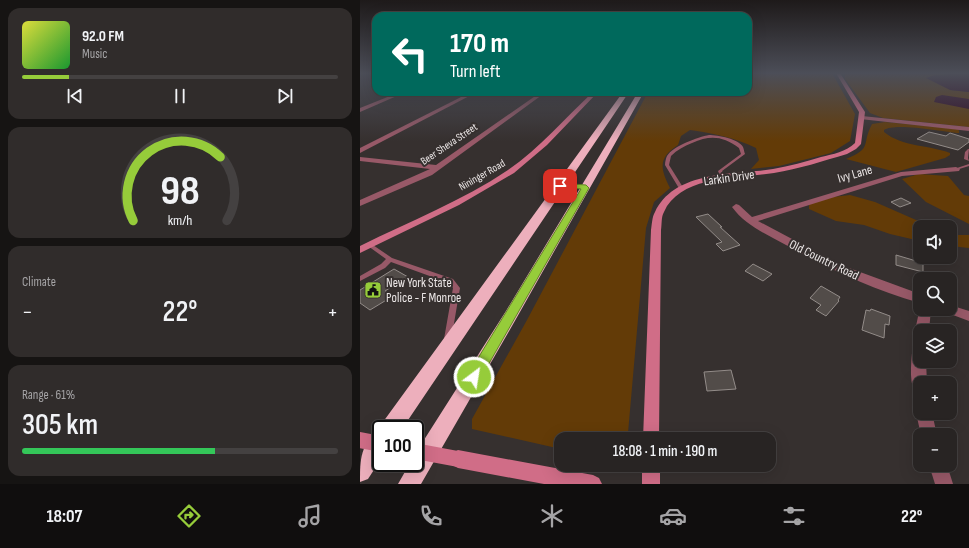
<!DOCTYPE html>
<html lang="en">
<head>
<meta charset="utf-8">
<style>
  :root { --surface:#282423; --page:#302c2b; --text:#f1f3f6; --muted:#a5a4a6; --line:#444141; --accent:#96cc3a }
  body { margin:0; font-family:"Sofia Sans Condensed",sans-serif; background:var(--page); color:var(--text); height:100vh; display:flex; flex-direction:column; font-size:15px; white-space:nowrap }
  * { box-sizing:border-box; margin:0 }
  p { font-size:13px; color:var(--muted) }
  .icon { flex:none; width:22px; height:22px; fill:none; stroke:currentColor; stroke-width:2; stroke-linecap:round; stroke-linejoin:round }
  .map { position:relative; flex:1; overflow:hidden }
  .drawer { display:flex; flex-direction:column; gap:8px; padding:8px; background:#161413; width:360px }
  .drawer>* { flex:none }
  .banner { position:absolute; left:12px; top:12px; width:380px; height:84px; border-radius:12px; box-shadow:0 4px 16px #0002,0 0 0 1px var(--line); background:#00695c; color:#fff; overflow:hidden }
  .fabs { position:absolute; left:553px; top:220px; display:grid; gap:8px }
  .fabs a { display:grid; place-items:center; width:44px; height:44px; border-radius:8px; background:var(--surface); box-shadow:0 4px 16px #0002,0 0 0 1px var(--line); font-size:20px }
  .speed { position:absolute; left:12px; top:420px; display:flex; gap:8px; font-size:20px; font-weight:700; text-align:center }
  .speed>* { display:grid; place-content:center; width:52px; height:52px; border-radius:50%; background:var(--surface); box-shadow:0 4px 16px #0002,0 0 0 1px var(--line); line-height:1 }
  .speed .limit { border:2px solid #111; border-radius:6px; background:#fff; color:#111 }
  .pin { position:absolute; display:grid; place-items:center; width:34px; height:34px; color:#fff; margin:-17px; border-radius:8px; box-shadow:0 2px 6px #0006 }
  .me { position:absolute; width:44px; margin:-22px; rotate:31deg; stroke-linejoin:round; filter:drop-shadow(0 0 3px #0008) }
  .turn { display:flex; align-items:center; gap:14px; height:84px; padding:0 12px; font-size:18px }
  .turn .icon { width:52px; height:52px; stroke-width:2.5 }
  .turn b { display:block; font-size:28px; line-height:34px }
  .big { font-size:30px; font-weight:600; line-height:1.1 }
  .drawer .tile { flex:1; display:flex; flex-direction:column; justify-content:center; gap:6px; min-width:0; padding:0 14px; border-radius:12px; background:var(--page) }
  .drawer .dial { align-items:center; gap:0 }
  .dial svg { height:104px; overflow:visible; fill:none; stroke:var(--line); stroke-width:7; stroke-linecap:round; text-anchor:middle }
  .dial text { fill:var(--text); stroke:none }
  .song { display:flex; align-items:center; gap:12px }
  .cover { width:48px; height:48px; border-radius:6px; background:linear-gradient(135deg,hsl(60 70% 55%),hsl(130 70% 35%)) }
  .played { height:4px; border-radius:2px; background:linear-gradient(90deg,var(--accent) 15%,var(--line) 15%) }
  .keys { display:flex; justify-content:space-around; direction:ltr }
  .heat { display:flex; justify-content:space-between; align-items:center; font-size:22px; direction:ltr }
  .charge { height:6px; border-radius:3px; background:linear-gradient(90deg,#34c759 61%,var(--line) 0) }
  .trip { position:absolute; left:194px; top:432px; width:222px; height:40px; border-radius:12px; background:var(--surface); box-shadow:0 4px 16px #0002,0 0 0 1px var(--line); font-weight:600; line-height:40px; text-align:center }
  .tab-bar { display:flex; height:64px; justify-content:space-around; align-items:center; background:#100e0e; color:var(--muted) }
  .tab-bar .icon { width:28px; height:28px }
  .tab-bar .on { color:var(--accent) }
  .tab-bar b { font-size:18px; color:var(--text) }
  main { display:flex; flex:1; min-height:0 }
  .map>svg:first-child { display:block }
  .green { fill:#633b07 }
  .water { fill:#2f0521 }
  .building { fill:#524c49; stroke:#938c89 }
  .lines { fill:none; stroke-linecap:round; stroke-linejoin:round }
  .lane { fill:#985968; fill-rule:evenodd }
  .street { fill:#985968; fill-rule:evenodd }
  .secondary { fill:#d06d87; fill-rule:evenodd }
  .highway { fill:#edafbc; fill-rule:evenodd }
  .secondary-bridge { stroke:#d06d87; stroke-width:16 }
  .route { fill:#96cc3a; stroke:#628526 }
  .labels { text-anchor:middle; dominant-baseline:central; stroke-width:4; stroke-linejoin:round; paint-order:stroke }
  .far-street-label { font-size:11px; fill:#ebe6e6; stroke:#36302f }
  .street-label { font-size:13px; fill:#ebe6e6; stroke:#36302f }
  .poi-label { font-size:13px; fill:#ebe6e6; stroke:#36302f; text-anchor:start }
</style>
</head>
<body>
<main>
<section class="drawer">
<div class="tile">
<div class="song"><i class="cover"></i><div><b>92.0 FM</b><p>Music</p></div></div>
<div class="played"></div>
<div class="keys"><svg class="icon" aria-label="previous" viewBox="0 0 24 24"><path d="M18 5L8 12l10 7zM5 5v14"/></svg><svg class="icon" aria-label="pause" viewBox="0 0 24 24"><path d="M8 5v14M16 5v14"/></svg><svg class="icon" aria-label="next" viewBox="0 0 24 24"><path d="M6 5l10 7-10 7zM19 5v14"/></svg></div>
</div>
<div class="tile dial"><svg viewBox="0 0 100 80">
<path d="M14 69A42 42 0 1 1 86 69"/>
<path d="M14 69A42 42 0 0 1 81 20" stroke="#96cc3a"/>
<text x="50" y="56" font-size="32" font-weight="700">98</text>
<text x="50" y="72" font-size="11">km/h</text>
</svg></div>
<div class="tile"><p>Climate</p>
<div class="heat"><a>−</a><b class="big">22°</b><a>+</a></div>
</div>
<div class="tile"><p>Range · 61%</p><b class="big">305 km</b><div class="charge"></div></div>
</section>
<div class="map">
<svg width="609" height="484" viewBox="0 0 609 484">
  <rect width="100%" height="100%" fill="#36302f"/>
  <g class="green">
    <path d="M388 73H472L495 114 490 141 471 153 419 166 391 169 399 160 396 148C376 138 353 133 330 130L321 136 318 145C298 158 300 168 310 188L294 202 286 228 268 433 265 439H201V449L112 429V419L167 320 288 92H388Z"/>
    <polygon points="485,73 603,73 596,74 590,90 609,92 609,127 523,118 510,113 485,79"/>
    <path d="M525 122 598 129 599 131V133C583 132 535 122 524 130V132C542 147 570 145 590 153V155L585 158 536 172 486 159C513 148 501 145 512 124Z"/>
    <polygon points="559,174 588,176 604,195 609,196 609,224 566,202 542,179"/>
    <polygon points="490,195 515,202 572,227 560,227 560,241 530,234 504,225 476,221 449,209 449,204 473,197"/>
    <polygon points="590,235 609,235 609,248 590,246"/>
  </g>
  <g class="water">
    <polygon points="609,73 609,92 590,90 566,78 575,75"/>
    <polygon points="582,95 609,99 609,109 574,102 576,97"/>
  </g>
  <g class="building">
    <polygon points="569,132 586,136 590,133 609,139 609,142 598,150 557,139"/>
    <polygon points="541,198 551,203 540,207 531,202"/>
    <polygon points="348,214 362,227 360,227 380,245 363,251 356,244 362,242 336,217"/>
    <polygon points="536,255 563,263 563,272 536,265"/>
    <polygon points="393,264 412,274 403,281 385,271"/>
    <polygon points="34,269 48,277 25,291 33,296 10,310 0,303 0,290"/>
    <polygon points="461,286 480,297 478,300 479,301 466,316 456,310 461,305 450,298"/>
    <polygon points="511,309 530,316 529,325 525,324 524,338 502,330 506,310 510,311"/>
    <polygon points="371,370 376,389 347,391 344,372"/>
  </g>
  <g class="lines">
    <g class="lane">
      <path d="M349 135C358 135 379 139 383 147 384 149 384 152 385 154L362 171 364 176 362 177 360 176 358 171 381 154 379 148C363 136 350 135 332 143 324 146 317 150 311 156L309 165 324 189 322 190H320L305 165C305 162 306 158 307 156 313 146 338 137 349 135Z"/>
      <polygon points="608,149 609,149 608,158 609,161 604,159 605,152"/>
      <polygon points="609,164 609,166 596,170 594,169"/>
      <polygon points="199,185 226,187 228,188 226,189 201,187 199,186"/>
      <polygon points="10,243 32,258 93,279 100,288 91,341 88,342 85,341 84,339 93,288 89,283 31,262 25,268 0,281 0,276 21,264 26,259 8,246 7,245 8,244"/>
    </g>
    <g class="street">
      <polygon points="40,92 46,92 0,112 0,108"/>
      <polygon points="111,92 117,92 0,153 0,148"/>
      <polygon points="181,92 186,92 72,175 0,206 0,200 70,169 0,161 0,157 76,165"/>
      <polygon points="502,116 609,127 609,131 500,119 499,118"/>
      <path d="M596 167 600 169 599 171 542 176 398 221 481 265 560 294V303C511 289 470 269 426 245 406 234 385 225 372 207L376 204 379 205 392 217 541 172Z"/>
      <polygon points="590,305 609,311 609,321 585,312 583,309 590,309"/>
      <path d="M560 307V309H571L569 331H560V361H566L567 383H560V396L555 394C548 378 552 358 553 341L555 337 560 336 557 335 555 331Z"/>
      <polygon points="560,407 560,413 572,413 577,435 561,435 556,413"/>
      <polygon points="569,465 587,465 593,484 575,484"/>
    </g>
    <g class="secondary">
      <path d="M476 73H480L505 112 501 144 496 149 487 154C463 161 439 169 414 173 380 178 320 175 304 212 301 217 302 224 301 230L299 439H283L291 230C292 224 292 217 295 212 315 170 374 175 413 169 430 166 445 162 461 157 473 154 486 152 495 143L499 112Z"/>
      <path d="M233 92H238L187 145 154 173 99 205 0 253V246C50 221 102 201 148 170 180 148 205 118 233 92Z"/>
      <polygon points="98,450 233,475 239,478 242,484 184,484 98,468 92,465 89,459 92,453"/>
      <rect x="282" y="465" width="18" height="19"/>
    </g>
    <g class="highway">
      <polygon points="263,92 269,92 42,429 21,429 21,431 20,429 23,422"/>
      <polygon points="278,92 284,92 156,319 61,484 38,484 50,463 55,463 55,454 146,311"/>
      <path d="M21 432V459L8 479 0 482C0 461 0 441 21 432Z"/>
    </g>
    <g class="secondary-bridge">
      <polyline points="0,440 21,444"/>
      <polyline points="55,451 98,459"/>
    </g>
  </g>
  <linearGradient id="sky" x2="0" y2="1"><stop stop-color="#1e1a1a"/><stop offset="0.52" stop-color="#4c4e58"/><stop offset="1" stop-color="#4c4e58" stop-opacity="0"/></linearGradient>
  <rect width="609" height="141" fill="url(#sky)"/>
  <polygon class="route" points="200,183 226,185 229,188 119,381 114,383 109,381 107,377 109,373 221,189 198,187 198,184"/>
  <defs>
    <g id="civic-square" transform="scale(0.9)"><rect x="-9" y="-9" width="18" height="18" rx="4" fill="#96cc3a" stroke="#36302f"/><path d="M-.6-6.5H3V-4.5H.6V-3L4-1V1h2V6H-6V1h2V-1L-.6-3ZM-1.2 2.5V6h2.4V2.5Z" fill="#111"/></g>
  </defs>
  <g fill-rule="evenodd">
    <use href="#civic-square" x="13" y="290"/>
  </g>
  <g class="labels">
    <g class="far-street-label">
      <text transform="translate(89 144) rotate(-34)">Beer Sheva Street</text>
      <text transform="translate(122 175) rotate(-30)">Nininger Road</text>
    </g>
    <g class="street-label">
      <text transform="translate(495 174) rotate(-16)">Ivy Lane</text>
      <text transform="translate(369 178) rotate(-8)">Larkin Drive</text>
      <text transform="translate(464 260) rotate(26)">Old Country Road</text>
    </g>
    <g class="poi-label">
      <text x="26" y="283">New York State<tspan x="26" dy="15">Police - F Monroe</tspan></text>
    </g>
  </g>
</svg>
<div class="fabs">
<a><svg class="icon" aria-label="sound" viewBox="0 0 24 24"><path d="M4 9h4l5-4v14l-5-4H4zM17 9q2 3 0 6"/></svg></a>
<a><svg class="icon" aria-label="search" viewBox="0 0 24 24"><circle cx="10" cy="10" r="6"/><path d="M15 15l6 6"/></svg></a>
<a><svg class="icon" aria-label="layers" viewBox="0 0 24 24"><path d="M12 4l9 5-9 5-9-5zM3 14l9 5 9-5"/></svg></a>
<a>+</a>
<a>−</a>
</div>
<div class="speed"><div class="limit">100</div></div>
<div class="pin" style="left:200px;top:186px;background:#d93025"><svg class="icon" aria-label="arrive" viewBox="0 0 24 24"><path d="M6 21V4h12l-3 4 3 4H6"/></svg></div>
<svg class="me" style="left:114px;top:377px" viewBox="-20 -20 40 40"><circle r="17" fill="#96cc3a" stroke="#fff" stroke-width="3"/><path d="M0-11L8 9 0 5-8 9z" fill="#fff"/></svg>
<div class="trip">18:08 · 1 min · 190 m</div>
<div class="banner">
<div class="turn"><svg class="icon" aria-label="left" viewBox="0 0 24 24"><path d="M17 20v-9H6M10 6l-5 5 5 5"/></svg><div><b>170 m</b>Turn left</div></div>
</div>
</div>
</main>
<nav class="tab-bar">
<b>18:07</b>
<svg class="icon on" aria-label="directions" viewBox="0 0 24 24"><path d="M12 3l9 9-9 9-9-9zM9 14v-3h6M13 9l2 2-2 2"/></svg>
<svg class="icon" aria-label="music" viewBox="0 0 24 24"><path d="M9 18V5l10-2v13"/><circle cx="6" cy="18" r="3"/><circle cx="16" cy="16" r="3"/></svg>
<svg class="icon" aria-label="phone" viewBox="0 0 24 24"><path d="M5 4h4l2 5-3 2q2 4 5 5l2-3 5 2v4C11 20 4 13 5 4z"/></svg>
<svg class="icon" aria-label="climate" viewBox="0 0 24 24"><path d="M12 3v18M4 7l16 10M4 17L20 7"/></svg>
<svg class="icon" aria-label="car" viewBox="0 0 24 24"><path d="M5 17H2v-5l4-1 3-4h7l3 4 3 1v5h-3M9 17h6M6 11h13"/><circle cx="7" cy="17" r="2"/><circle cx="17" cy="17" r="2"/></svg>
<svg class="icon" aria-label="filters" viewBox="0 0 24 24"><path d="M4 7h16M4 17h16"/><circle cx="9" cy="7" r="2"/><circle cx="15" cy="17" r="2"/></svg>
<b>22°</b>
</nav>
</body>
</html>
